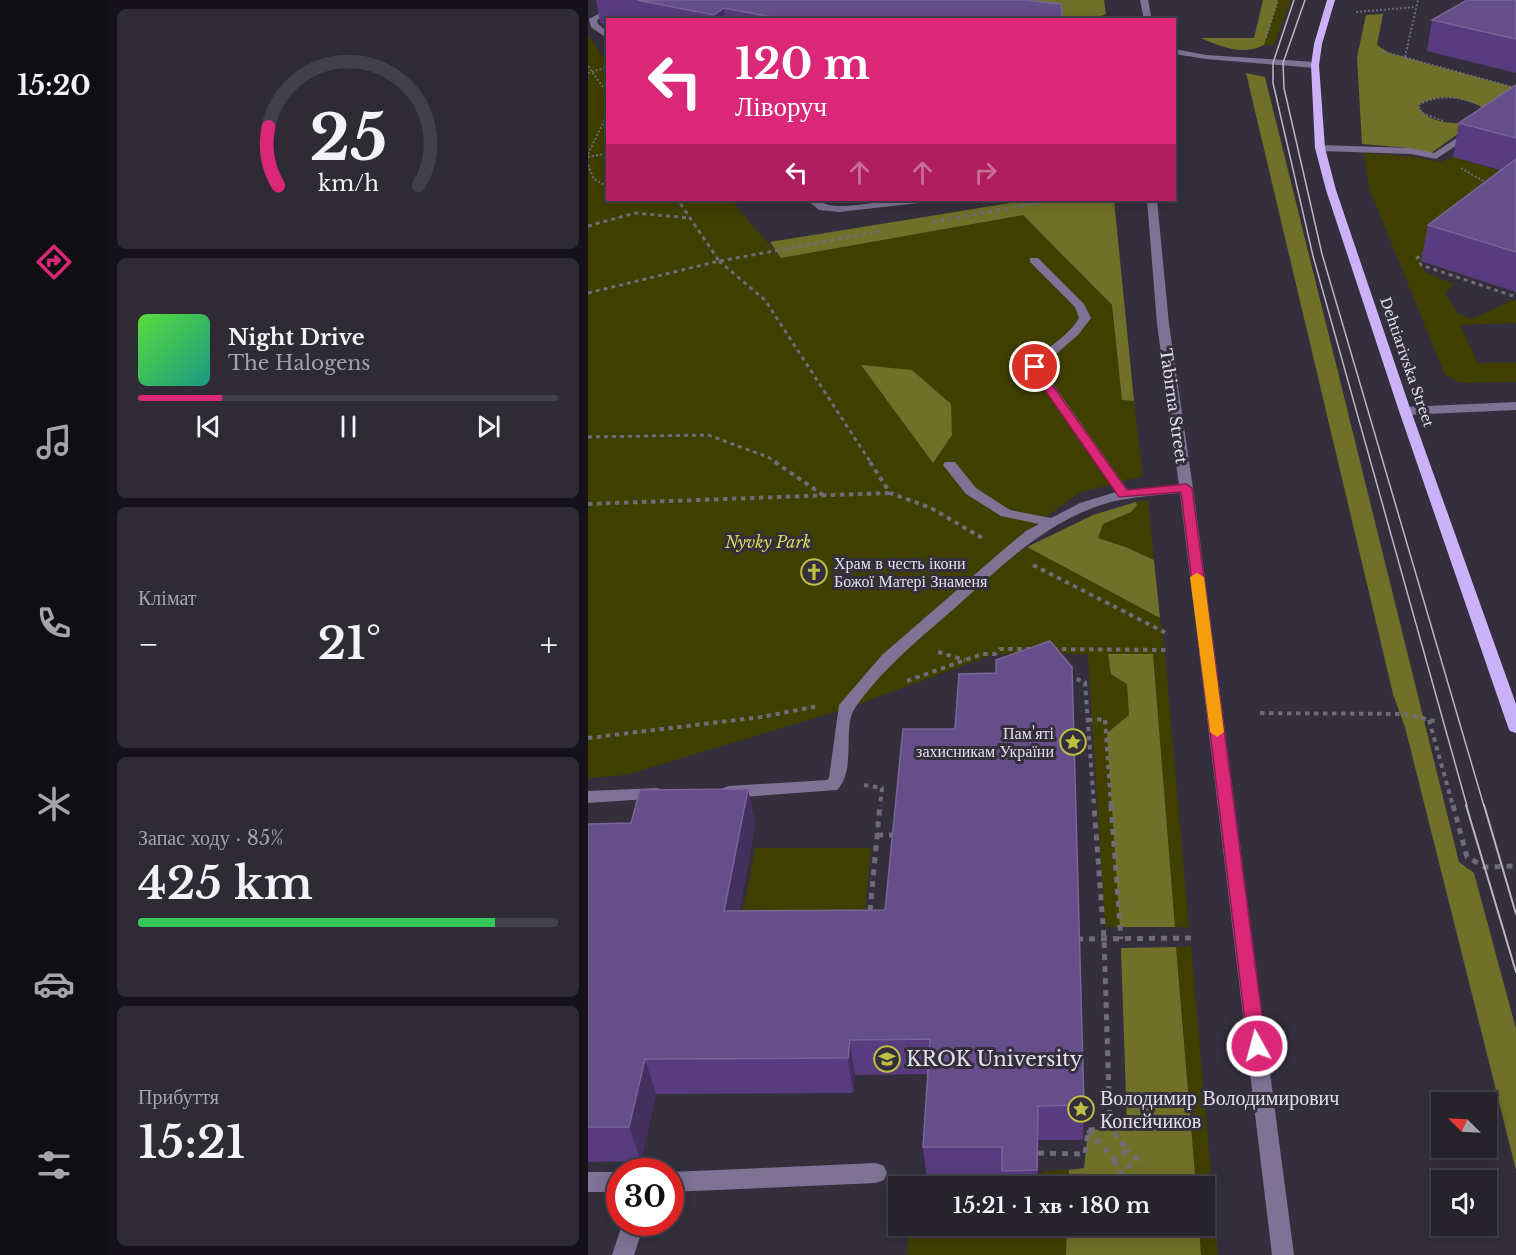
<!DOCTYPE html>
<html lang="uk">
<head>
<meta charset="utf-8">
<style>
  :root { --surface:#26232d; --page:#2e2b35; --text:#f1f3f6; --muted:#a4a4aa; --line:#424049; --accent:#db2777 }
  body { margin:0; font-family:"Libre Baskerville",serif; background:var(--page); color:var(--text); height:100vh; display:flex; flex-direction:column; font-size:22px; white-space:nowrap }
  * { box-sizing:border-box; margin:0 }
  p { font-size:20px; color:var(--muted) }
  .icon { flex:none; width:33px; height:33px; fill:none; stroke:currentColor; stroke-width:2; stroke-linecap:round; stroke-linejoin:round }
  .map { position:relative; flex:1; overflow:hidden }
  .drawer { display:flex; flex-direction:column; gap:9px; padding:9px; background:#151319; width:480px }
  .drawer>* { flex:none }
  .top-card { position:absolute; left:18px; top:18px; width:570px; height:183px; border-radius:0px; box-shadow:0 3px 15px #0003,0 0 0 2px var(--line); background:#db2777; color:#fff; overflow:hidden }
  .needle { width:39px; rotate:294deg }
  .fabs { position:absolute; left:843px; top:1092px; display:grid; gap:12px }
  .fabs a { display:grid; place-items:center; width:66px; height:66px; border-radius:0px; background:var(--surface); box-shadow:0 3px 15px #0003,0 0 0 2px var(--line); font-size:30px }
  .speed { position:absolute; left:18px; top:1158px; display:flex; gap:12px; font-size:30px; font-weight:700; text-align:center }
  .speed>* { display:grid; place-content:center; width:78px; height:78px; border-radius:50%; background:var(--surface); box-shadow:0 3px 15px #0003,0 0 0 2px var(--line); line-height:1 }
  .speed .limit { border:9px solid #d22; background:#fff; color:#111 }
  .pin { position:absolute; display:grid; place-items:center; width:51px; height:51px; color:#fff; margin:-26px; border:3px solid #fff; border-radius:50%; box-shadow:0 2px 6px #0007 }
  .me { position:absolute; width:66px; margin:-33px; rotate:353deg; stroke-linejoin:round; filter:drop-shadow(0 0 4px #0008) }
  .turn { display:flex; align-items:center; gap:21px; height:126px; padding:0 30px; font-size:27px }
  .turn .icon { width:78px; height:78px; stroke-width:2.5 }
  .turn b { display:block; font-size:42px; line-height:51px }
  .lanes { display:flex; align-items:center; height:57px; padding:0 30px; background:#0003; justify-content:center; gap:30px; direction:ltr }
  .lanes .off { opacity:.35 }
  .big { font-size:45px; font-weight:600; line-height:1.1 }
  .drawer .widget { flex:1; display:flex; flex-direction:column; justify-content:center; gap:9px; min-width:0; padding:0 21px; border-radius:9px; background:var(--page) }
  .drawer .dial { align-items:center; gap:0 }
  .dial svg { height:156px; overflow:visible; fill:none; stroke:var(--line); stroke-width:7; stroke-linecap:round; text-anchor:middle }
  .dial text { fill:var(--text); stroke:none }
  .song { display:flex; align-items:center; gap:18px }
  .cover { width:72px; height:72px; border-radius:9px; background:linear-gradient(135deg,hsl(110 70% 55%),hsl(170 70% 35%)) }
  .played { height:6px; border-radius:3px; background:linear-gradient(90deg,var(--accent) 20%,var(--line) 20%) }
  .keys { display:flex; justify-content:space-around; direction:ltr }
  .heat { display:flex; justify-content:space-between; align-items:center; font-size:33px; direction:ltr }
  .charge { height:9px; border-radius:4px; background:linear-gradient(90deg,#34c759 85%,var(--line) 0) }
  .trip { position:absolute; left:300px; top:1176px; width:327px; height:60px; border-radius:0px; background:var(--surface); box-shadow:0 3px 15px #0003,0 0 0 2px var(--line); font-weight:600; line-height:60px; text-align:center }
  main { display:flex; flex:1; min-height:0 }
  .dock { display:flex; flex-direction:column; width:108px; justify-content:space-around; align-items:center; background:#0f0e12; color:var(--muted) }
  .dock .icon { width:42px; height:42px }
  .dock .current { color:var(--accent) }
  .dock b { font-size:27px; color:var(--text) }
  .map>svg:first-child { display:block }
  .green { fill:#3f3f00 }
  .forest { fill:#707128 }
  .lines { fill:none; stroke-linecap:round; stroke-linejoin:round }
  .path-far3 { stroke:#6f6c77; stroke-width:2; stroke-dasharray:2 2; stroke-linecap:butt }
  .path-far2 { stroke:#6f6c77; stroke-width:3; stroke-dasharray:4 4; stroke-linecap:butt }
  .path-far1 { stroke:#6f6c77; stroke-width:4; stroke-dasharray:4.5 4.5; stroke-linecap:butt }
  .path { stroke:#6f6c77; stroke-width:5; stroke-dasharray:6 6; stroke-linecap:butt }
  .minor { fill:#7e7295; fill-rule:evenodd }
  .major { fill:#c9b2f8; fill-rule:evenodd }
  .tram-far1 { stroke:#bab6c0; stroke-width:1.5 }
  .tram { stroke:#bab6c0; stroke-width:2 }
  .wall { fill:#583c7f }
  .shaded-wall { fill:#43305f }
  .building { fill:#664e8a; stroke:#7a6599; stroke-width:1.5 }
  .route { fill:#db2777; stroke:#8e194d; stroke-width:1.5 }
  .slow { fill:#f59e0b }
  .labels { text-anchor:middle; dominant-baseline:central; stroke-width:6; stroke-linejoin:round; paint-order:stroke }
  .far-street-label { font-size:14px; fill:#e3e0e9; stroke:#332f3c }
  .street-label { font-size:16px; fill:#e3e0e9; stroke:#332f3c }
  .park-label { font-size:16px; font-style:italic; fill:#d6d859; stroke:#332f3c }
  .poi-label { font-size:16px; fill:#e3e0e9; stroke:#332f3c; text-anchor:start }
  .near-poi-label { font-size:20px; fill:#e3e0e9; stroke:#332f3c; text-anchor:start }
</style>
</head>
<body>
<main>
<nav class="dock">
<b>15:20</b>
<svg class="icon current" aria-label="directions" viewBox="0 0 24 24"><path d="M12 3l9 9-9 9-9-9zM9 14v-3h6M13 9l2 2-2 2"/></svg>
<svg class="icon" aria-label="music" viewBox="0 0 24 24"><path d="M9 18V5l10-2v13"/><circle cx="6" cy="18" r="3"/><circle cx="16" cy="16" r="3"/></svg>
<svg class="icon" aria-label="phone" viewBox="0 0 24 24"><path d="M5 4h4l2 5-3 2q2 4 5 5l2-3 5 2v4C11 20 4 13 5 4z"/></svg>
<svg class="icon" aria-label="climate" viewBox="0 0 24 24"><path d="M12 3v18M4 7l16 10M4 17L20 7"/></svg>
<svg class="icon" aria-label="car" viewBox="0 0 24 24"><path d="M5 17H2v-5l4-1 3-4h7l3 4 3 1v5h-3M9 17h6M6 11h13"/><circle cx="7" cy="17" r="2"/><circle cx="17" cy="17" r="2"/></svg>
<svg class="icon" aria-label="filters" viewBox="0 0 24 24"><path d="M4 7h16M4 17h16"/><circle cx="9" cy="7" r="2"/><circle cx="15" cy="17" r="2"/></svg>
</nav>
<section class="drawer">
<div class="widget dial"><svg viewBox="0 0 100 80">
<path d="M14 69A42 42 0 1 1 86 69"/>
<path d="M14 69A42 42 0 0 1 9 39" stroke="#db2777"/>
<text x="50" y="56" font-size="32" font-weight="700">25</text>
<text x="50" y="72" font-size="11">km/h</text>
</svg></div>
<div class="widget">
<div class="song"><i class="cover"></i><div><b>Night Drive</b><p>The Halogens</p></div></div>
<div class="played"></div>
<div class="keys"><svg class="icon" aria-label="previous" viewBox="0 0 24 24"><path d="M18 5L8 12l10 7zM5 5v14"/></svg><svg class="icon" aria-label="pause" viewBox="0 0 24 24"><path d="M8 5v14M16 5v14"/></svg><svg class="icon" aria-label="next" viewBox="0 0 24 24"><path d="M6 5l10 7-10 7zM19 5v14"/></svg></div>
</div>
<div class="widget"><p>Клімат</p>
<div class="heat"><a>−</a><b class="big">21°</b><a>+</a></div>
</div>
<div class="widget"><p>Запас ходу · 85%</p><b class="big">425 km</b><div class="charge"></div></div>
<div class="widget"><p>Прибуття</p><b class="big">15:21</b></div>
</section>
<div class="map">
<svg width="928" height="1255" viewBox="0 0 928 1255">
  <rect width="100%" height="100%" fill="#332f3c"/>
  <g class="green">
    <polygon points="690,0 703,0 686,45 676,45"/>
    <polygon points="0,35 19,62 20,200 143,200 193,258 435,215 524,305 534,400 546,401 555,476 491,493 423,543 435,550 439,547 572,618 577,654 601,928 587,927 565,654 520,654 539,684 541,715 519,733 533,927 517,927 500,654 407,654 257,709 38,775 0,778"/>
    <polygon points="776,153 828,157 852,162 865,157 928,175 896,213 833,261 837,272 866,284 857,293 869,313 884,319 924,300 928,301 928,323 872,325 890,363 928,363 928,382 873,383 857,375 781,188"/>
    <polygon points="560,500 566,560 540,548 510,538 515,524 543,512 549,505 548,502"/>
    <polygon points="167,848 283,848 274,944 149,943"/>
    <polygon points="603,946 630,1255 613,1255 611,1226 616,1226 616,1186 608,1186 588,947"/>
    <polygon points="481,1170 481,1186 453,1186 454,1171"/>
    <polygon points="322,1226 479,1226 478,1255 319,1255"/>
  </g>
  <g class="forest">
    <polygon points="379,0 516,0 518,14 503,19 495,19 377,1"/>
    <path d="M675 0H690L676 45C655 56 633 47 613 38H666Z"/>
    <path d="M795 14 789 45 801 53 928 88 897 108C875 98 852 91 830 105 837 124 866 123 884 124L843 153 821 148 774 144 769 57 778 15Z"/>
    <polygon points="658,73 677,77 871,862 886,873 928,1029 928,1170 817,727 805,694"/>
    <polygon points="441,200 526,200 546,401 534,400 524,305 435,215 193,258 182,242"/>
    <polygon points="273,365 324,370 363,404 364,435 345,463"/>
    <polygon points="548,502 549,505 543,512 515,524 510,538 540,548 566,560 572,618 439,547 505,515"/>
    <polygon points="520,654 565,654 587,927 532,927 519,733 541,715 539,684 523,674"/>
    <polygon points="588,947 608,1186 481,1186 481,1170 496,1168 500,1130 539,1128 533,948"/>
    <polygon points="479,1226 611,1226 613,1255 478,1255"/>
  </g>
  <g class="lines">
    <g class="path-far3">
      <polyline points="768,12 828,7"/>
      <polyline points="678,38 690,0"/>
      <polyline points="790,50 928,88"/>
      <polyline points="817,57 830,0"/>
      <polyline points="0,66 20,94"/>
      <polyline points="0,73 20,67"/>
      <path d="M855 121 834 113 830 105C853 93 877 96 899 109"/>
      <polyline points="0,154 20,113"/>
      <polyline points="0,157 20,153"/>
      <polyline points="0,165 6,179 20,187"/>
      <polyline points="873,168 900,184"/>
      <polyline points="460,201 465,200"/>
    </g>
    <g class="path-far2">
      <polyline points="345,222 465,200"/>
      <polyline points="0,226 47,213 102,218"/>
      <polyline points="838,252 829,258 833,265 928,297"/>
      <polyline points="131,261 177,300 283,463"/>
      <polyline points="132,261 293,231"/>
      <polyline points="0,293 131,261 90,200"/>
      <polyline points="0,437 120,435 180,457 189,463"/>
    </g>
    <g class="path-far1">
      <polyline points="187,462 235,495"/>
      <polyline points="282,462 302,493 343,508 396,539"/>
      <polyline points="0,504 301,493"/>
      <polyline points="445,565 580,634"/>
      <polyline points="465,649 582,650"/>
      <polyline points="350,652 377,660"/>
      <polyline points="480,676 497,682 506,806"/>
      <polyline points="319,681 394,654 407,654 412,649 443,649"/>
      <polyline points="672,713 816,714 847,721"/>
      <polyline points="500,720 517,719 523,806"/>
      <polyline points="841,720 865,806"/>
      <polyline points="0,738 173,717 231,706"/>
      <polyline points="276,785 294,788 292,806"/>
    </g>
    <g class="path">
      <polyline points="523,805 533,939"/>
      <polyline points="865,805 879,857 897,867 928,866"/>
      <polyline points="289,835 307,835"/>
      <polyline points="282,911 292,805"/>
      <polyline points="489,939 607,938"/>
      <polyline points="500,1130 526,1159 540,1150 522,1128 516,939 506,805"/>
      <polyline points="450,1153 497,1154 500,1130 522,1128"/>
      <polyline points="526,1160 533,1174 549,1159 540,1150"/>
    </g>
    <g class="minor">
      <polygon points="552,0 560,0 564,20 556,20"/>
      <polygon points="25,6 32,8 9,20 10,24 20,32 20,39 3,27 1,19"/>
      <polygon points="586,49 618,55 727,62 731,65 727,68 618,59 586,54"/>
      <polygon points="884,128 889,131 887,133 848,159 823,154 732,151 727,148 732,145 823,148 846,153"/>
      <path d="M219 200C231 199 238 206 250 206 279 206 308 197 336 200L331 203 251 212 231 210Z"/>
      <path d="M559 200H569L581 324 605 488 706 1255H684L592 493C561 496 531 497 502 509 449 530 409 570 367 608 331 639 294 669 267 708 254 726 269 770 249 790L141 798 135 796 133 792 135 788 141 786 239 780 241 778 251 705 294 655 415 550 438 531 451 524 413 516 378 494 355 465 357 462H367L388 488 422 510 463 518 492 503 528 492 441 367C455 348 479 339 491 318L487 307 442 262V258H450L496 304 503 318 490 335 453 367 540 490 591 485 569 324Z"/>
      <polygon points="928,402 928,410 817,415 811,411 817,407"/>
      <polygon points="69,788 75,790 77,794 75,798 0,803 0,791"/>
      <polygon points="288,1163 296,1166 299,1173 296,1180 288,1183 82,1192 82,1172"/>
      <rect x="0" y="1172" width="32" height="20"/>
      <polygon points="35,1222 57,1222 46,1255 24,1255"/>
    </g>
    <polygon class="major" points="739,0 747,0 734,44 731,65 737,148 748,190 823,411 928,704 928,733 922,731 920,727 811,411 738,190 727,148 723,65 726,44"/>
    <g class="tram-far1">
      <polyline points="706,0 685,63 685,83 725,256 879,806"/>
      <polyline points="717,0 695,63 696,88 734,254 896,806"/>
    </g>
    <g class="tram">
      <polyline points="878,805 928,972"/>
      <polyline points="896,805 928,914"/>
    </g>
  </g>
  <g class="wall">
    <polygon points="8,0 447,0 445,1 475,20 20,20 20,24 12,23"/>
    <polygon points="928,0 928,73 839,51 844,20"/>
    <polygon points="928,85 928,292 833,261 840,225 912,170 865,157 871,123"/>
    <polygon points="160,789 167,825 151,911 496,1105 495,1140 450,1140 450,1186 414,1186 414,1181 339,1181 335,1147 340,1074 267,1075 265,1093 68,1094 53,1161 0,1162 0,824 43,823"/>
  </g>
  <g class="shaded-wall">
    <polygon points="136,8 137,20 127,20 126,15"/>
    <polygon points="160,789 167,825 144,947 136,911"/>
    <polygon points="262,1040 267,1075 265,1093 260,1058"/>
    <polygon points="57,1059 68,1094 53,1161 41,1127"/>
    <polygon points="450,1106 450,1140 449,1186"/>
  </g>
  <g class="building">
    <polygon points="49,0 436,0 473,4 475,20 201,20 136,8 126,15"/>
    <polygon points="879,0 928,0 928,39 844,20"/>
    <polygon points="928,85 928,138 871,123"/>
    <polygon points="928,159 928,252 840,225"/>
    <polygon points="462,641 484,667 496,1105 450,1106 449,1170 414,1171 414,1147 335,1147 342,1039 262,1040 260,1058 57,1059 41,1127 0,1127 0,824 43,823 52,790 160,789 136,911 297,910 315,729 367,729 371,674 408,673 408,660"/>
  </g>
  <polygon class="route" points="447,364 450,365 539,490 598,484 604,488 678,1046 675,1051 669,1054 662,1051 660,1046 593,492 531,497 441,367"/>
  <polygon class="slow" points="609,573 616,577 636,732 629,737 622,732 602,577"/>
  <defs>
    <g id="church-ring" transform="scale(1.35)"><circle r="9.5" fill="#332f3c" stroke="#bdbf43" stroke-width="1.5"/><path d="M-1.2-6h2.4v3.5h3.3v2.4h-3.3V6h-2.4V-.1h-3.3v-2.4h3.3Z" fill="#bdbf43"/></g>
    <g id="sight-ring" transform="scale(1.35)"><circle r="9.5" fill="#332f3c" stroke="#bdbf43" stroke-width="1.5"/><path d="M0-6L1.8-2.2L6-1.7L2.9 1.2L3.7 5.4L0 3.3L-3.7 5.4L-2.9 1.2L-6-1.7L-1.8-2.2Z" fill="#bdbf43"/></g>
    <g id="university-ring" transform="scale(1.35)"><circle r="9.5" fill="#332f3c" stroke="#bdbf43" stroke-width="1.5"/><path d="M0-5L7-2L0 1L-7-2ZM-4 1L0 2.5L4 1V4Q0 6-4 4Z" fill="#bdbf43"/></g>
  </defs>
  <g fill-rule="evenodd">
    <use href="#church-ring" x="226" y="572"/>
    <use href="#sight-ring" x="485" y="742"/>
    <use href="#university-ring" x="299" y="1059"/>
    <use href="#sight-ring" x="493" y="1109"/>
  </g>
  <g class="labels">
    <g class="far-street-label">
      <text transform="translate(819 362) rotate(71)">Dehtiarivska Street</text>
    </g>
    <g class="street-label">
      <text transform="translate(586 406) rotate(82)">Tabirna Street</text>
    </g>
    <g class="park-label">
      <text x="180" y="542">Nyvky Park</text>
    </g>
    <g class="poi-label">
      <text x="246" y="563">Храм в честь ікони<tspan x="246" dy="18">Божої Матері Знаменя</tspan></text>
      <text x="466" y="733" text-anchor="end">Пам'яті<tspan x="466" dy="18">захисникам України</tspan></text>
    </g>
    <g class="near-poi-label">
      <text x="318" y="1059">KROK University</text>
      <text x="512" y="1098">Володимир Володимирович<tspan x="512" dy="23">Копєйчиков</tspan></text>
    </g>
  </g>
</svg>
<div class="fabs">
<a><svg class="needle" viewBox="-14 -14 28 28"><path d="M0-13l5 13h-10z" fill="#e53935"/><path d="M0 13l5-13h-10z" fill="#a4a4aa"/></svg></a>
<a><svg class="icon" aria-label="sound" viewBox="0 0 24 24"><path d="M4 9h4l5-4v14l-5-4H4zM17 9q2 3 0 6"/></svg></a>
</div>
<div class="speed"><div class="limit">30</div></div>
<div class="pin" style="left:447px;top:367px;background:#d93025"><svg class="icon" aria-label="arrive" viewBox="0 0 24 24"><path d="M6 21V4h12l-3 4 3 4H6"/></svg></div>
<svg class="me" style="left:669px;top:1046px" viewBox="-20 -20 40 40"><circle r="17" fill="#db2777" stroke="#fff" stroke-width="3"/><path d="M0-11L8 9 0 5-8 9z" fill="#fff"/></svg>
<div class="trip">15:21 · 1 хв · 180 m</div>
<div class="top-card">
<div class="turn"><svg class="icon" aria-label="left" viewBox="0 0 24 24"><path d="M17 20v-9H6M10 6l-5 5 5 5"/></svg><div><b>120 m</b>Ліворуч</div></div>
<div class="lanes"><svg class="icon" aria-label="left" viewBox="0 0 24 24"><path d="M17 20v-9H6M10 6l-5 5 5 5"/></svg><svg class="icon off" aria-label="ahead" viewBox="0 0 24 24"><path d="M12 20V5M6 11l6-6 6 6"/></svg><svg class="icon off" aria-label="ahead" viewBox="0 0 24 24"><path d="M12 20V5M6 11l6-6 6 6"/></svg><svg class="icon off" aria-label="right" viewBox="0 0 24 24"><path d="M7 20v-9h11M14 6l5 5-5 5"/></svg></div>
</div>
</div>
</main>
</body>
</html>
